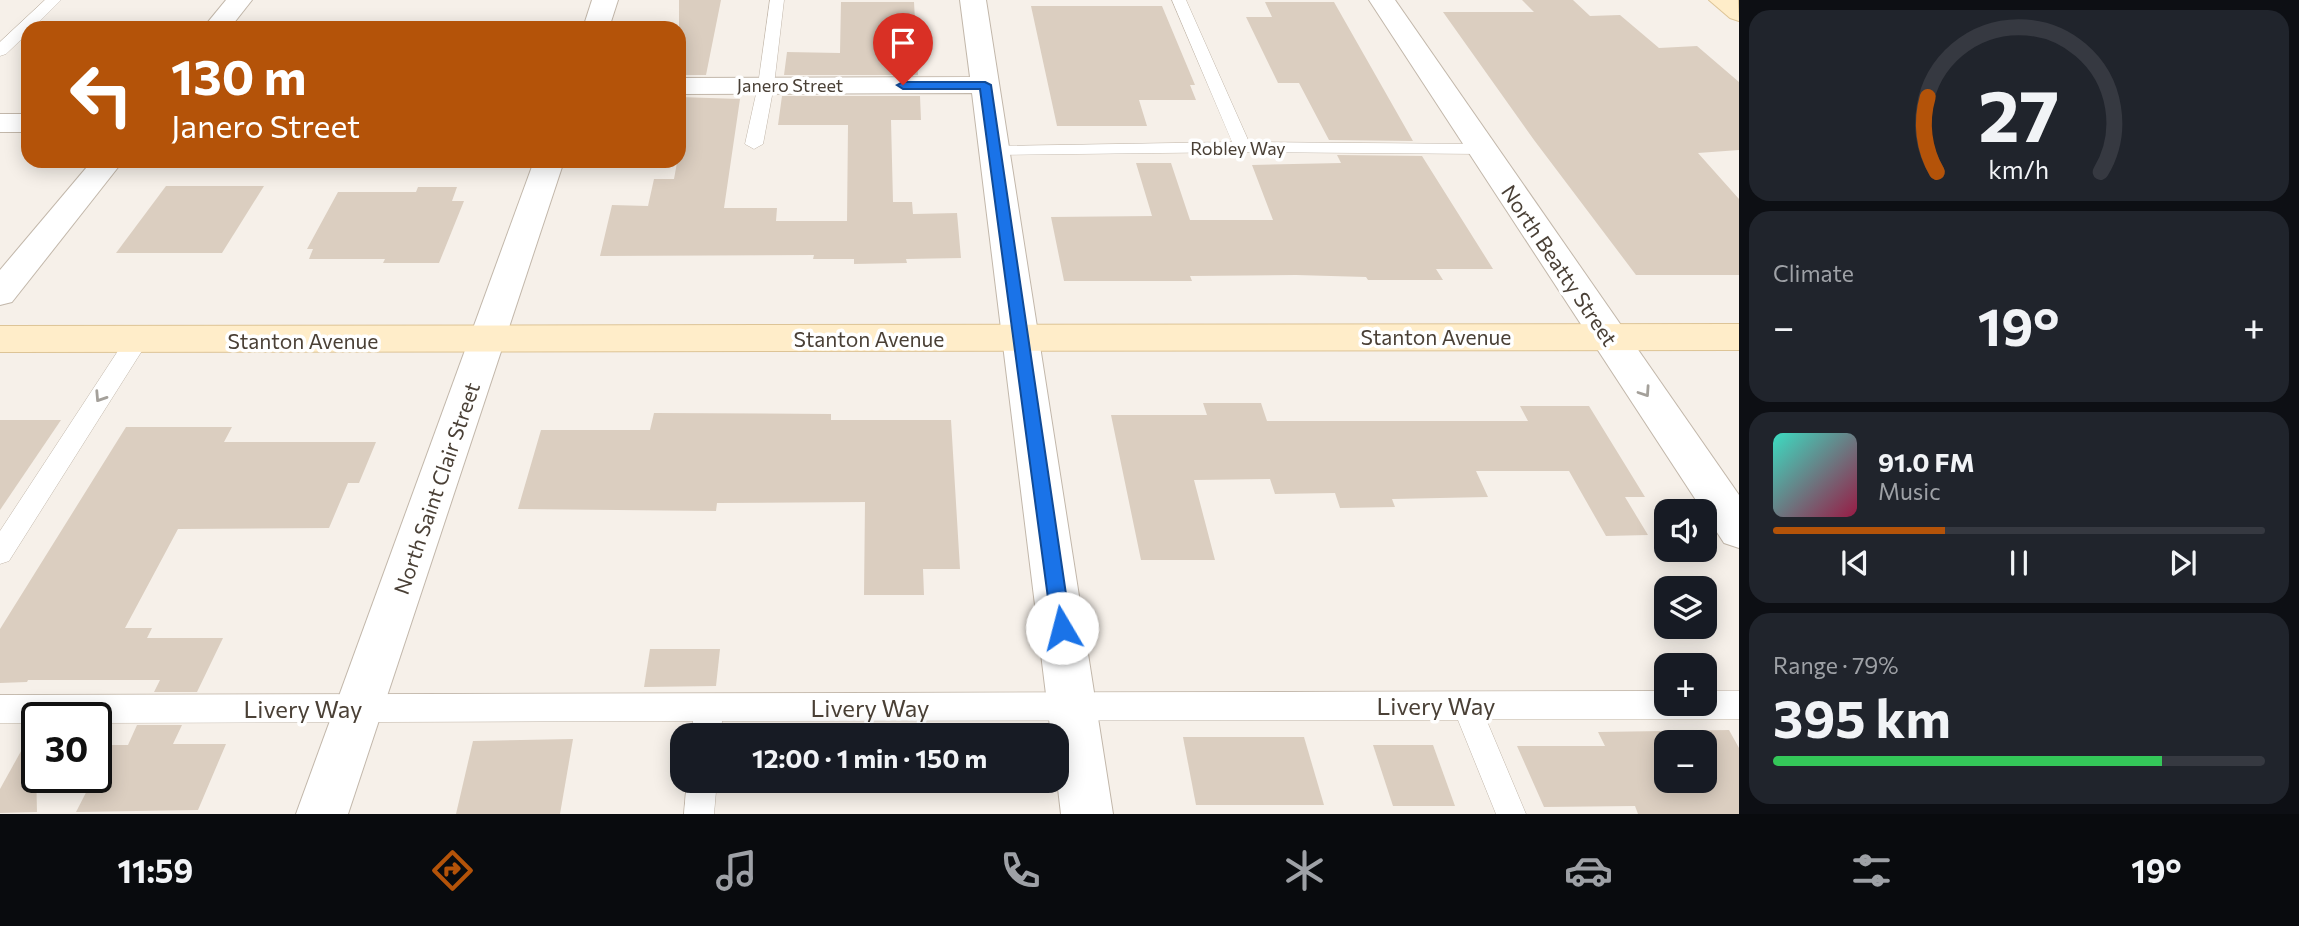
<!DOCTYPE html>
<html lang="en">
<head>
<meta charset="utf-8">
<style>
  :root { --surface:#171b24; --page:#20242c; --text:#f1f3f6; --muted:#9ea1a6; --line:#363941; --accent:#b45309 }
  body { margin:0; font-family:Commissioner,sans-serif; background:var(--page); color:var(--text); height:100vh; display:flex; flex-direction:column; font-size:26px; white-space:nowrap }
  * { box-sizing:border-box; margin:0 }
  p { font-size:23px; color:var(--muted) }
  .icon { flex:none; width:38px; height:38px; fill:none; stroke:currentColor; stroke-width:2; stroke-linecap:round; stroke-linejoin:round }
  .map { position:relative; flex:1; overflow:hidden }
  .panel { display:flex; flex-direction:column; gap:10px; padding:10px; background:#0d0f14; width:560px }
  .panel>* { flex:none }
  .guide { position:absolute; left:21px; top:21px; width:665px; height:147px; border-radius:21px; box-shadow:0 4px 18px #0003; background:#b45309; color:#fff; overflow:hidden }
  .buttons { position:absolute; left:1654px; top:499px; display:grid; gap:14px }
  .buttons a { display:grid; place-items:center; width:63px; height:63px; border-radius:14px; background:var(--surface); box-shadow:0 4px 18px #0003; font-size:35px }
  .speed { position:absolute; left:21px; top:702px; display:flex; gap:14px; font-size:35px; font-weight:700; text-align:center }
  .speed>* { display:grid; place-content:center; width:91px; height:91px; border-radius:50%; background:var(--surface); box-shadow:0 4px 18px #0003; line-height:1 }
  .speed .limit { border:4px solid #111; border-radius:10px; background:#fff; color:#111 }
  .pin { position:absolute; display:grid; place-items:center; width:60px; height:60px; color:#fff; margin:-72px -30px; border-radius:50% 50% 50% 0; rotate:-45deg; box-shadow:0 0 7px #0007 }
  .pin .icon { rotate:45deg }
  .me { position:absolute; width:77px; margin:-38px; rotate:352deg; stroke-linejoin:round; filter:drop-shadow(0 0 5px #0008) }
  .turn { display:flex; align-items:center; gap:24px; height:147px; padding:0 35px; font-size:32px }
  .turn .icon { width:91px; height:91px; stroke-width:2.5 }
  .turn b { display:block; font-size:49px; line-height:60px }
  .big { font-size:52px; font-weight:700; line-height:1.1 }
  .panel .card { flex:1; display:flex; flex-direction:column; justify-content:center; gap:10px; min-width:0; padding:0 24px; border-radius:21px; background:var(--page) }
  .panel .dial { align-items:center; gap:0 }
  .dial svg { height:182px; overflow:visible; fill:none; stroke:var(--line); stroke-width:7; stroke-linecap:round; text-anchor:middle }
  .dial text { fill:var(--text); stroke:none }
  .song { display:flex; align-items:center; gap:21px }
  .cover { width:84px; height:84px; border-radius:10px; background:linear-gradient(135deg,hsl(170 70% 55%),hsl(340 70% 35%)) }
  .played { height:7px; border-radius:4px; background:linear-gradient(90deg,var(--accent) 35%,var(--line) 35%) }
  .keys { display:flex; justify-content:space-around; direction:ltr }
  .heat { display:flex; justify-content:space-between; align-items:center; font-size:38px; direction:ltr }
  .charge { height:10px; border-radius:5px; background:linear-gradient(90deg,#34c759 79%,var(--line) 0) }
  .trip { position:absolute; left:670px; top:723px; width:399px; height:70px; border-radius:21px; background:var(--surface); box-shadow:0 4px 18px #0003; font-weight:700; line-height:70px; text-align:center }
  .menu { display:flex; height:112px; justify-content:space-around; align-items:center; background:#090b0e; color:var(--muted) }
  .menu .icon { width:49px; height:49px }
  .menu .selected { color:var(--accent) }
  .menu b { font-size:32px; color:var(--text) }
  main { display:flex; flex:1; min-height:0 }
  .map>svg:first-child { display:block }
  .building { fill:#dbcec0; fill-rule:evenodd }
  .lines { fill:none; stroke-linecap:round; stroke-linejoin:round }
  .lane-casing { stroke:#c2b7aa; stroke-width:1 }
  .street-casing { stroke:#c2b7aa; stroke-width:2 }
  .secondary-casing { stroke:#ddc496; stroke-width:2 }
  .lane { fill:#fff; fill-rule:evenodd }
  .street { fill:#fff; fill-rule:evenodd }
  .secondary { fill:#ffedc9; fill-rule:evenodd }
  .oneway { stroke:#a4a09a }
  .route { fill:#1a73e8; stroke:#114b97; stroke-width:2 }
  .labels { text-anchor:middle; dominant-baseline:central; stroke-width:7; stroke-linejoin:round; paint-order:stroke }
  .far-street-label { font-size:18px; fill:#4a4036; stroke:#fff }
  .street-label { font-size:21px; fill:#4a4036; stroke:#fff }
  .near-street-label { font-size:24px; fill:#4a4036; stroke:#fff }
</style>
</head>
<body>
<main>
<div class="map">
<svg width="1739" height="814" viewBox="0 0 1739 814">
  <rect width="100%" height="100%" fill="#f6f0e9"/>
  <g class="building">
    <polygon points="679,0 721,0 706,75 679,75"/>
    <polygon points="1522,0 1573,0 1590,16 1620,15 1659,48 1697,46 1739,82 1739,150 1698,153 1739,199 1739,275 1636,275 1534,140 1443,12 1534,12"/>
    <polygon points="841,2 914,2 918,75 784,75 787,52 840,53"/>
    <polygon points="1265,2 1334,2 1413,141 1329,140 1299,83 1278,83 1246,17 1272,17"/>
    <polygon points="1031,6 1162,6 1195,85 1190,85 1196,100 1139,100 1147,126 1057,126"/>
    <polygon points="782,96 920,96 921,120 891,120 893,202 912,202 913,214 957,213 961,258 906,259 907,263 854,264 854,259 813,259 814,255 600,256 612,205 648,206 654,179 674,179 683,130 679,129 679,97 740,99 724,208 777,208 776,221 847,221 848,125 778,125"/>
    <polygon points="1337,155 1422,156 1493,269 1436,269 1443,280 1368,280 1366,277 1296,275 1190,276 1192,281 1064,281 1051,217 1152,216 1136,163 1171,163 1190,220 1273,220 1252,165 1341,163"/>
    <polygon points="166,186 264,186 222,253 116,253"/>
    <polygon points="418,187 457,187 452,201 464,201 439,263 383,263 385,259 309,259 313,249 307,249 338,192 416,192"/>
    <polygon points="1203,403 1261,403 1267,421 1528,421 1520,406 1589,406 1645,497 1625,497 1648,535 1606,536 1569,471 1476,471 1488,497 1392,499 1395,507 1340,508 1335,493 1275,494 1270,479 1194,480 1215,560 1141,560 1111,415 1207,415"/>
    <polygon points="654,413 831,414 831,420 951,420 960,569 923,569 924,595 864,595 865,502 717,503 716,511 518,509 541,430 650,430"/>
    <polygon points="0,420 61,420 0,510"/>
    <polygon points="126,427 232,427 224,442 376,442 359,483 348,483 329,528 178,529 125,628 152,628 147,638 223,638 197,692 154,692 160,680 28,680 27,682 0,683 0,629"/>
    <polygon points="650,649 720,649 716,686 644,687"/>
    <polygon points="137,725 182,725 173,744 226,744 198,810 76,812 94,777 96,777 110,745 128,745"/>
    <polygon points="35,726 37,812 0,813 0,789"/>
    <path d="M1729 730 1739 748V814H1638L1635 806 1544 807 1517 746H1605L1598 732ZM1666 742H1704V780H1666Z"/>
    <polygon points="1183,737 1304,737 1324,805 1196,805"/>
    <polygon points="573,739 560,814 456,814 473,741"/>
    <polygon points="1373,745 1433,745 1455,806 1393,806"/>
  </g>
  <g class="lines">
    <g class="lane-casing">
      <g id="lane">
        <polygon points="45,0 61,0 33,28 28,28 28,33 6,54 0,56 0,42"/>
        <polygon points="770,0 784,0 774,85 763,144 754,149 745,144 758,85"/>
        <polygon points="1172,0 1186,0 1249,142 1483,144 1492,149 1483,154 1243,152 988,155 985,151 994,146 1232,142"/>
        <polygon points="137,332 145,334 148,340 145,346 9,561 0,564 0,531 129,334"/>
        <polygon points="1666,691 1666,704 1704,704 1704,691 1739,691 1739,719 1486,719 1526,814 1496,814 1458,720 722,721 721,735 691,735 693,721 96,723 96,718 37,718 37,723 0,723 0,695"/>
        <polygon points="687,780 717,780 714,814 684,814"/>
      </g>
    </g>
    <g class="street-casing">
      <g id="street">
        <polygon points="226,0 252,0 230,28 203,28"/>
        <polygon points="592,0 618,0 609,28 583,28"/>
        <polygon points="960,0 986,0 1113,814 1061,814 1057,780 1057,735 1051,735 972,93 679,94 679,78 970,77"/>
        <polygon points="1369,0 1395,0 1739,495 1739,548 1724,543"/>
        <rect x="0" y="114" width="28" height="18"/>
        <polygon points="92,161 123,161 12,302 0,305 0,270"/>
        <polygon points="534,161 564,161 348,814 296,814"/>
      </g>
    </g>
    <g class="secondary-casing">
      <g id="secondary">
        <polygon points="1709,0 1738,0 1739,21 1730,18"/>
        <polygon points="1739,324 1739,350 0,352 0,326"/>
      </g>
    </g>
    <use href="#lane" class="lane"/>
    <use href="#street" class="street"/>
    <use href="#secondary" class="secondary"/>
  </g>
  <defs><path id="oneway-chevron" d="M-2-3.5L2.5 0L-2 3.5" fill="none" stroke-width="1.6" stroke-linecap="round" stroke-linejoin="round" transform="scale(1.75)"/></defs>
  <g class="oneway">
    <use href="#oneway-chevron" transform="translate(1645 392) rotate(56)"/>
    <use href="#oneway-chevron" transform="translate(100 397) rotate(123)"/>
  </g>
  <polygon class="route" points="985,82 991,85 1071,628 1068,634 1062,636 1055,634 1052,628 980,89 903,89 897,85 903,82"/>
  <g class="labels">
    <g class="far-street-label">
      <text x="790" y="85">Janero Street</text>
      <text x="1238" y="148">Robley Way</text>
    </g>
    <g class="street-label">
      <text transform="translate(1560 265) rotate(56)">North Beatty Street</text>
      <text x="1436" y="336">Stanton Avenue</text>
      <text x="869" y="338">Stanton Avenue</text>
      <text x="303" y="340">Stanton Avenue</text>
      <text transform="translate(436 488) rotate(-71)">North Saint Clair Street</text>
    </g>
    <g class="near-street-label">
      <text x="1436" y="705">Livery Way</text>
      <text x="870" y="707">Livery Way</text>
      <text x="303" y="708">Livery Way</text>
    </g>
  </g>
</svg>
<div class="buttons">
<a><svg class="icon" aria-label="sound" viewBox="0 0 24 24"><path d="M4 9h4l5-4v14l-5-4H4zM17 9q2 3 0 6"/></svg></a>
<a><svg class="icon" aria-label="layers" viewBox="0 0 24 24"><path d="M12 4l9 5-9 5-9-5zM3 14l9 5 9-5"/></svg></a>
<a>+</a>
<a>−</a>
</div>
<div class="speed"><div class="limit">30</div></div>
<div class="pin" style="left:903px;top:85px;background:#d93025"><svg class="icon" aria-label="arrive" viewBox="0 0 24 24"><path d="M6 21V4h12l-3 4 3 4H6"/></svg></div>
<svg class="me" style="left:1062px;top:628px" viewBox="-20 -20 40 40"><circle r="19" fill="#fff"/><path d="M0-13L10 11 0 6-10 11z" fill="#1a73e8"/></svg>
<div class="trip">12:00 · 1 min · 150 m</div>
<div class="guide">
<div class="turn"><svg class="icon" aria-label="left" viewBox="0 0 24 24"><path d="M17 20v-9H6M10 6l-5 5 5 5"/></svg><div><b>130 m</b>Janero Street</div></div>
</div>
</div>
<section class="panel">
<div class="card dial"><svg viewBox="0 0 100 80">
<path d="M14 69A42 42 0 1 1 86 69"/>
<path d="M14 69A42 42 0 0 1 10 36" stroke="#b45309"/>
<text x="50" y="56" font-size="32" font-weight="700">27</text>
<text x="50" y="72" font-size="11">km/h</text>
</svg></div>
<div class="card"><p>Climate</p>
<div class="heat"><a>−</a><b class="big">19°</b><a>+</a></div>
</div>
<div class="card">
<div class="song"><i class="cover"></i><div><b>91.0 FM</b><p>Music</p></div></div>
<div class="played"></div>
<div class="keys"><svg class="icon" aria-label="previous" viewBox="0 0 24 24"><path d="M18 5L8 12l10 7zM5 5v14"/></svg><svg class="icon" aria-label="pause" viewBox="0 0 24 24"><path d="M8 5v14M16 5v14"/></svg><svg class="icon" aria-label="next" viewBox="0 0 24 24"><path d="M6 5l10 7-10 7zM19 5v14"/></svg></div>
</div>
<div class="card"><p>Range · 79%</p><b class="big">395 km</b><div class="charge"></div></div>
</section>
</main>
<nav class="menu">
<b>11:59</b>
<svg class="icon selected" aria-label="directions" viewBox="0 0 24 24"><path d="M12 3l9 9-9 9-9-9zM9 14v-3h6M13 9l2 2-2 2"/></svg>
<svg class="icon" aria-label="music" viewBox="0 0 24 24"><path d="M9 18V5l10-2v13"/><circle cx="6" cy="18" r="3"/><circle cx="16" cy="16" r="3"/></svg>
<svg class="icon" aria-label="phone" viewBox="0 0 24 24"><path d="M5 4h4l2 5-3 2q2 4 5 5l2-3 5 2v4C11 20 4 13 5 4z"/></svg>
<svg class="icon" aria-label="climate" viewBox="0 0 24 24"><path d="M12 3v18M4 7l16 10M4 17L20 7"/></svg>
<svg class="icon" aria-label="car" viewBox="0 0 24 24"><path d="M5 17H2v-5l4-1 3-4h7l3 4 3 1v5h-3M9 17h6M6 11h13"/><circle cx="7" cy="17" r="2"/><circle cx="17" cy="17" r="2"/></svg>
<svg class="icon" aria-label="filters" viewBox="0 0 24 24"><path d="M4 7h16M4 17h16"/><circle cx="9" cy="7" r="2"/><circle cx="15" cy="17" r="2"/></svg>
<b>19°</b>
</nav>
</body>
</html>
